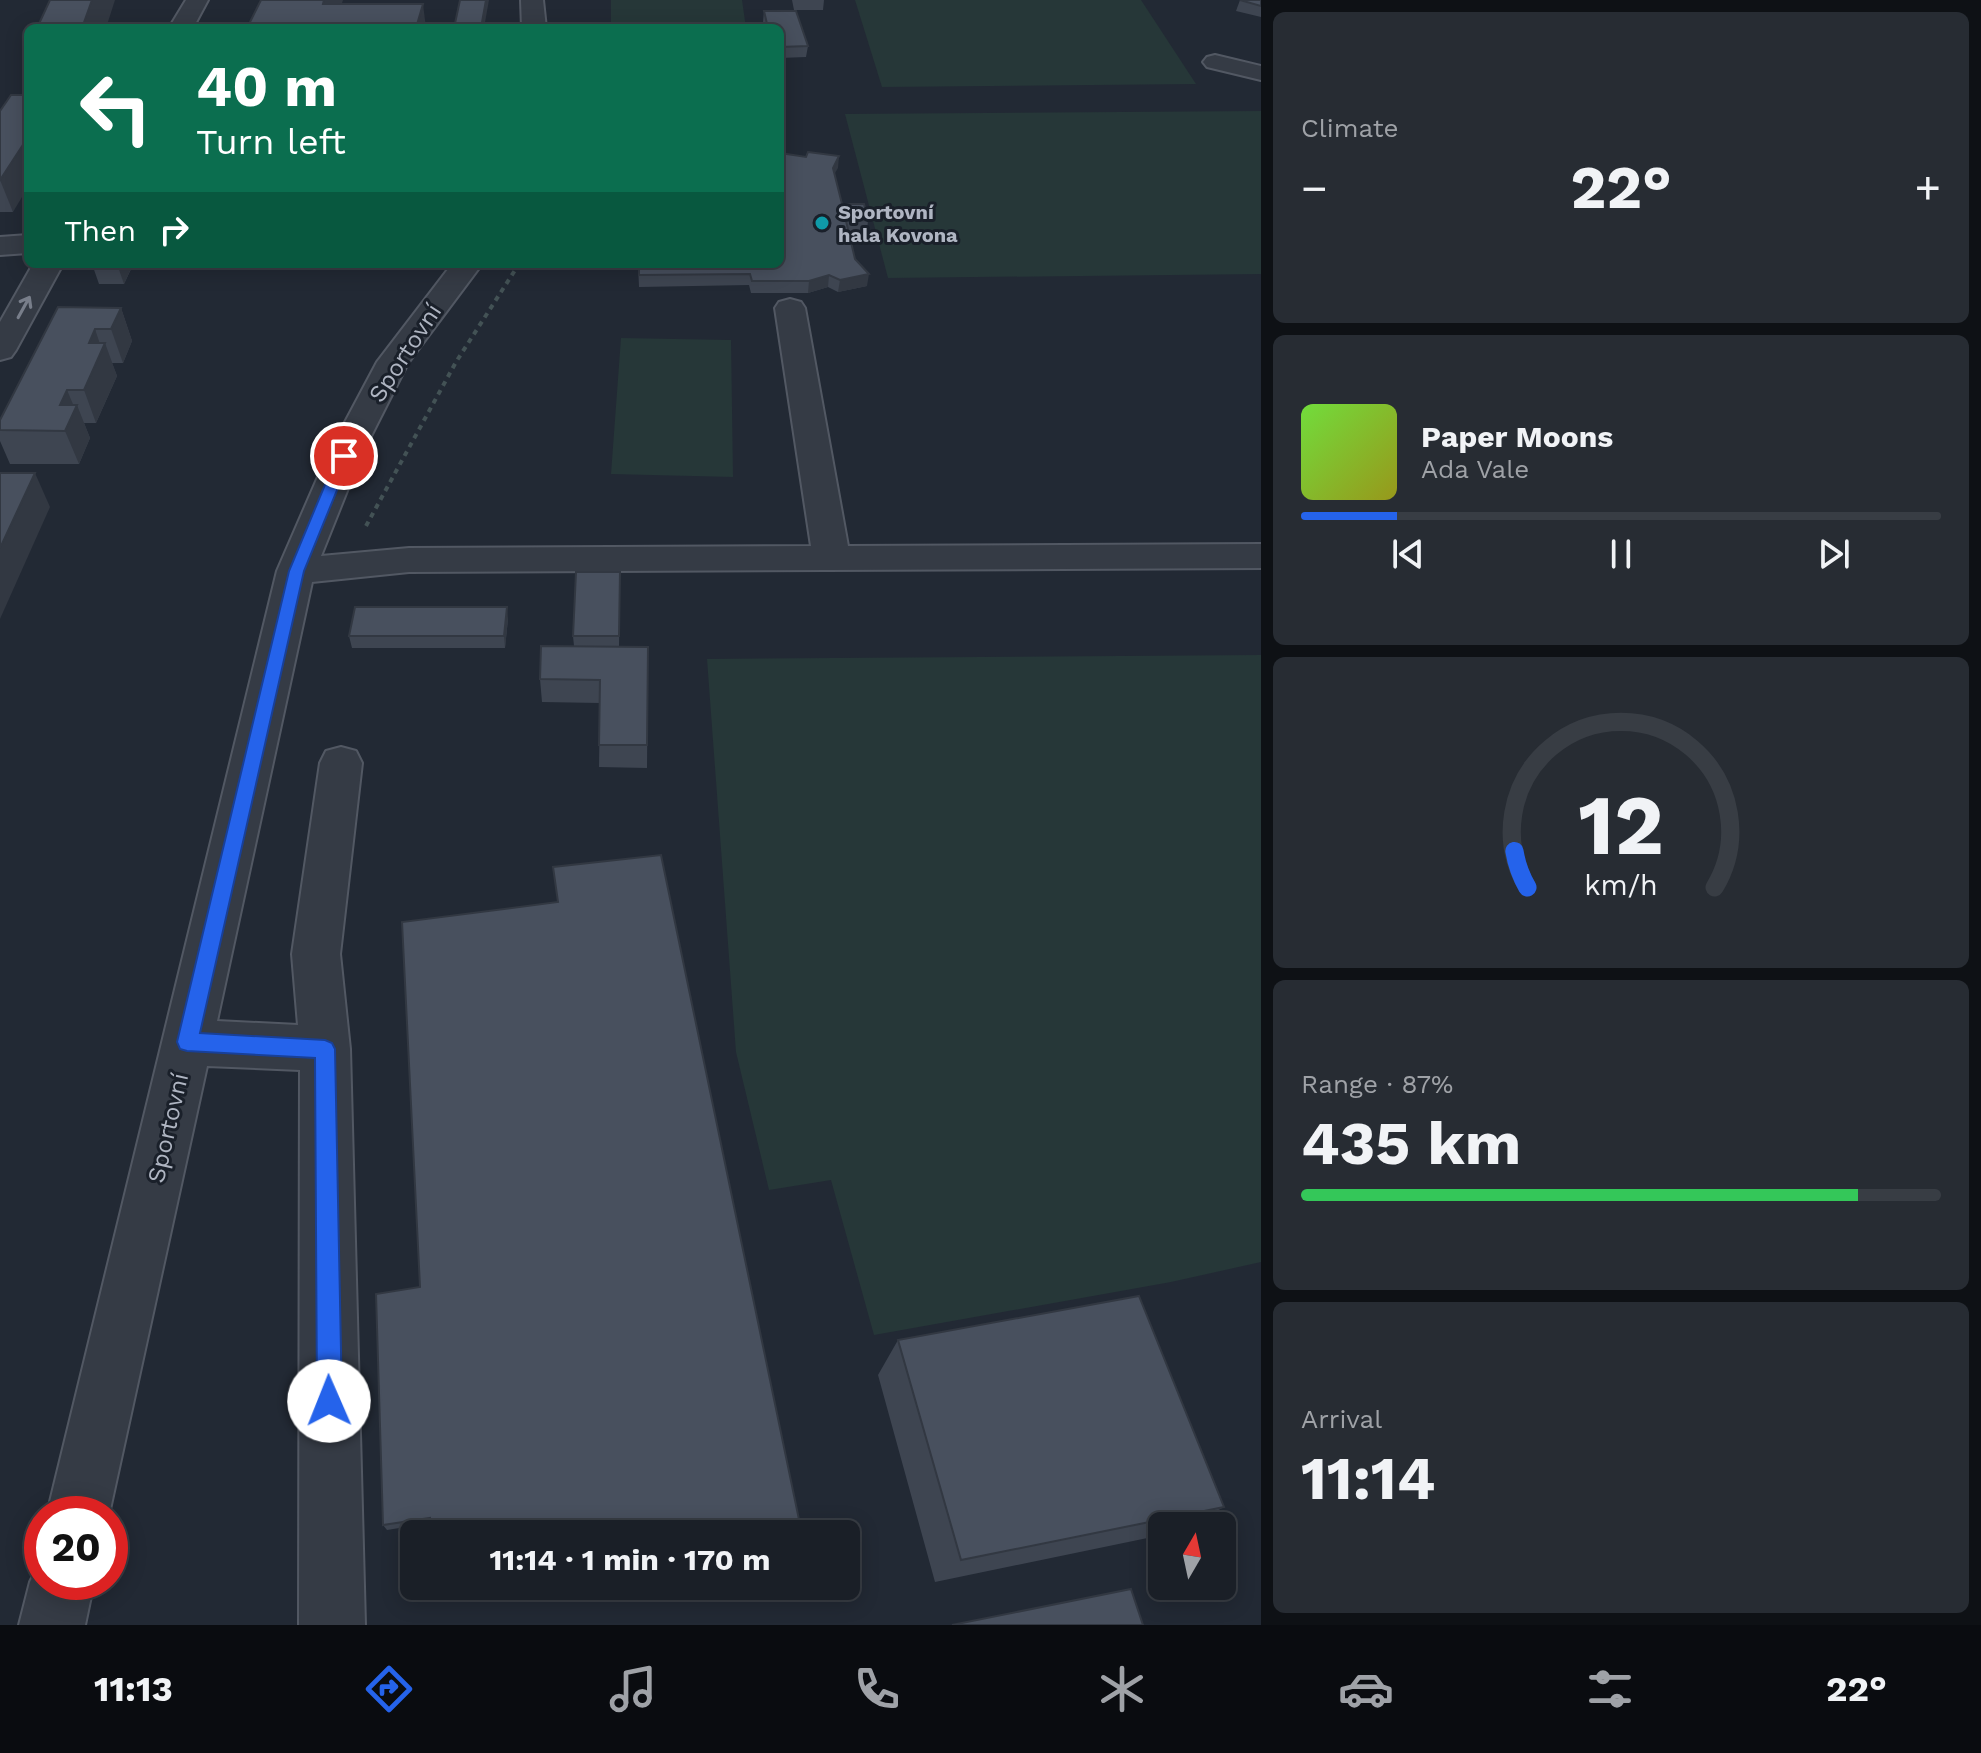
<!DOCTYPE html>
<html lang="en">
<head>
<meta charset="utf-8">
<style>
  :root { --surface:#1a1f27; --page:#272c33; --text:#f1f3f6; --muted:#9fa2a7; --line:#383d44; --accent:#2563eb }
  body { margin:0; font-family:"Work Sans",sans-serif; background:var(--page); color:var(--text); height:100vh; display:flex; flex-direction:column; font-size:30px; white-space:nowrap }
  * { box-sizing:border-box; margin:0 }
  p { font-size:26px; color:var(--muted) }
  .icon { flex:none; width:44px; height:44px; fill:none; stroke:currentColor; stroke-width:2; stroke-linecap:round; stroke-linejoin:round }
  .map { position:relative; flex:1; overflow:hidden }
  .drawer { display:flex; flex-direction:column; gap:12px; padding:12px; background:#0e1115; width:720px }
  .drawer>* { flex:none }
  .hud { position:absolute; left:24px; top:24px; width:760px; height:244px; border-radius:12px; box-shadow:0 4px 20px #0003,0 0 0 2px var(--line); background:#0b6e4f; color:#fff; overflow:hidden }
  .needle { width:52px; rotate:9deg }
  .fabs { position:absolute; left:1148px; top:1512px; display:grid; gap:16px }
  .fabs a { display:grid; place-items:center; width:88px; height:88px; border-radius:12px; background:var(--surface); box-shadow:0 4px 20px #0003,0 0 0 2px var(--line); font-size:40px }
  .speed { position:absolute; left:24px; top:1496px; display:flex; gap:16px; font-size:40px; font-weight:700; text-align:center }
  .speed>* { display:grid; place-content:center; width:104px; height:104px; border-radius:50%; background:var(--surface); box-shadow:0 4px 20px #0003,0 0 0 2px var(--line); line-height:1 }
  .speed .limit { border:12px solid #d22; background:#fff; color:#111 }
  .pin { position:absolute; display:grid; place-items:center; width:68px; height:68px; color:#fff; margin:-34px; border:4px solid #fff; border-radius:50%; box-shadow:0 2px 8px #0007 }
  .me { position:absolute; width:88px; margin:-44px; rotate:359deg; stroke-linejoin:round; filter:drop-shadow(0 0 6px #0008) }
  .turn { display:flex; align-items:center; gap:28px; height:168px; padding:0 40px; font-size:36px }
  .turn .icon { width:104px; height:104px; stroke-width:2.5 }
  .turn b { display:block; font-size:56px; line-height:68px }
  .then { display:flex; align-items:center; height:76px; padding:0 40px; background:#0003; gap:16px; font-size:30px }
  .big { font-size:60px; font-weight:700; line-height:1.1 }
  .drawer .tile { flex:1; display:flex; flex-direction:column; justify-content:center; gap:12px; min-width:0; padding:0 28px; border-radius:12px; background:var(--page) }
  .drawer .dial { align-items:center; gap:0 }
  .dial svg { height:208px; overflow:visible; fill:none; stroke:var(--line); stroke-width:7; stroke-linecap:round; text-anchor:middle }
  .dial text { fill:var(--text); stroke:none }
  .song { display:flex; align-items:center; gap:24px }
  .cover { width:96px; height:96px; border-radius:12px; background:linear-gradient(135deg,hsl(100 70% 55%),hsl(60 70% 35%)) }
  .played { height:8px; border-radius:4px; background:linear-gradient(90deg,var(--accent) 15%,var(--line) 15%) }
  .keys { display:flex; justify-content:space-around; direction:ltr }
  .heat { display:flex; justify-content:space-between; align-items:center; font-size:44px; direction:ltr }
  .charge { height:12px; border-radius:6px; background:linear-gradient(90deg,#34c759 87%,var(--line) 0) }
  .trip { position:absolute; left:400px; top:1520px; width:460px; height:80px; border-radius:12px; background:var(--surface); box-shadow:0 4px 20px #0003,0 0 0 2px var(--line); font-weight:700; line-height:80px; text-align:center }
  .menu { display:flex; height:128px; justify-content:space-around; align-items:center; background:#0a0c10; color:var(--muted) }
  .menu .icon { width:56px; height:56px }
  .menu .current { color:var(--accent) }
  .menu b { font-size:36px; color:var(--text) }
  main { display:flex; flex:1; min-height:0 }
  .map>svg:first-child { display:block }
  .green { fill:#263738 }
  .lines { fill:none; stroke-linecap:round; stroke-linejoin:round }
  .minor-casing { stroke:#525863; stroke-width:4 }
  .path { stroke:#435255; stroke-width:4; stroke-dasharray:5 5; stroke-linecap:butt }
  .minor { fill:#353b45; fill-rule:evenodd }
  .wall { fill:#3e4551 }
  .shaded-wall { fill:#323842 }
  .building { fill:#48505e; stroke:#323842; stroke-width:2 }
  .oneway { stroke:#787e8a }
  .route { fill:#2563eb; stroke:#184099; stroke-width:2 }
  .culture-dot { fill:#0f9aa8; stroke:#1a202a; stroke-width:3 }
  .labels { text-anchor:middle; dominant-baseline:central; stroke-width:6; stroke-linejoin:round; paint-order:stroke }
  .far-poi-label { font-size:20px; font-weight:bold; fill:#afb5c2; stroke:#1a202a; text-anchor:start }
  .street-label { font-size:24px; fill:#afb5c2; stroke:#1a202a }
</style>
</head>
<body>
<main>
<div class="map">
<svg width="1261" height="1625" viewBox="0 0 1261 1625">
  <rect width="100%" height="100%" fill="#222934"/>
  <g class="green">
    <polygon points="611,0 742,0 746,28 611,28"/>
    <polygon points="855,0 1141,0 1196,84 882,87"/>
    <polygon points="1261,111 1261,274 888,278 845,114"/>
    <polygon points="621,338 731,340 733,477 611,474"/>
    <polygon points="1261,655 1261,1262 1171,1282 874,1335 831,1180 769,1190 736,1052 707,659"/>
  </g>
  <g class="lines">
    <g class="minor-casing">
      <g id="minor">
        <polygon points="186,0 208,0 193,28 169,28"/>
        <polygon points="521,0 543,0 546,28 522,28"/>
        <polygon points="1215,55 1261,66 1261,80 1207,67 1203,62 1207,57"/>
        <polygon points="28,235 28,253 0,255 0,237"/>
        <polygon points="33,264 63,264 16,350 11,357 0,360 0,322"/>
        <polygon points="452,264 482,264 408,363 361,456 321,556 409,548 811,546 775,308 779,302 790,299 801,302 805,308 848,546 1261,544 1261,568 409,572 312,582 217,1021 298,1025 292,954 320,763 326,751 341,747 356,751 362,763 340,954 350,1049 365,1625 299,1625 300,1070 207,1066 109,1514 47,1514 277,571 327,456 377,362"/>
        <polygon points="42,1558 42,1582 94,1582 85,1625 19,1625 30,1582"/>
      </g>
    </g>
    <polyline class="path" points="366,526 456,362 519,264"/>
    <use href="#minor" class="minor"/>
  </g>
  <g class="wall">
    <polygon points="792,0 824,0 823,10 794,10"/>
    <polygon points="1240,0 1261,0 1261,17 1236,11"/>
    <polygon points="764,11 808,46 806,57 780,58 780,28 765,28 763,22"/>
    <polygon points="0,111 13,212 0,212"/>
    <polygon points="838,168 834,174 842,204 868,220 867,231 849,232 855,259 867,286 838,292 828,287 808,293 751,293 749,285 639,287 638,264 780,264"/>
    <polygon points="92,264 133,264 133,265 124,284 99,284"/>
    <polygon points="58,307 121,308 132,341 123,363 112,363 117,376 96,423 84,423 90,438 79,464 10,464 0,441 0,420"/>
    <polygon points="620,572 619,647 648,647 647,768 599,767 600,703 542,702 540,679 574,646 573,636"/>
    <polygon points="508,619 505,648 352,648 349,636"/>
    <polygon points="553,867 802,1534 753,1534 753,1532 743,1534 431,1534 430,1523 387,1530 383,1525 420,1287 558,902"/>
    <polygon points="898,1340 1224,1507 1188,1526 1162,1526 1162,1535 935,1582 878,1375"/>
  </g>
  <g class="shaded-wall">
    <polygon points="92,0 115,0 106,28 82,28"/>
    <polygon points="324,0 343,0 334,28 323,4"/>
    <polygon points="486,0 489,0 484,28 481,28"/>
    <polygon points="423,4 426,28 416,28"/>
    <polygon points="28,137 28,187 13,212 0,180"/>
    <polygon points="839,156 838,168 831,179 833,168"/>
    <polygon points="117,264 133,264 124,284"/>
    <polygon points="869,274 867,286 838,292 840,280"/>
    <polygon points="829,275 828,287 808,293 809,281"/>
    <polygon points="121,308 132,341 123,363 111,329"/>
    <polygon points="95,329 102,350 105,343 117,376 96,423 84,390 89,343"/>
    <polygon points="67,390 75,409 77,405 90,438 79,464 65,431 60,405"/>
    <polygon points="35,473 50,507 0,619 0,548"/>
    <polygon points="507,607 508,619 505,648 504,636"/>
  </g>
  <g class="building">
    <polygon points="50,0 92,0 82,28 37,28"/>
    <polygon points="261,0 324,0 323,4 423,4 416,28 329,28 314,25 312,28 247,28"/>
    <polygon points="460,0 486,0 481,28 454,28"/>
    <polygon points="1240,0 1261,0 1261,6"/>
    <polygon points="764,11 796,11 808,46 780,47 780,28 768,28"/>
    <polygon points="11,95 28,95 28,137 0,180 0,111"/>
    <polygon points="808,152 839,156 833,168 842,204 864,204 868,220 846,221 855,259 869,274 840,280 829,275 809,281 752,281 750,274 639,275 639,264 780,264 780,153 806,157"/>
    <polygon points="58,307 121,308 111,329 95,329 89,343 105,343 84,390 67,390 60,405 77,405 65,431 0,430 0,420"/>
    <polygon points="0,473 35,473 0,548"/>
    <polygon points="576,572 620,572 619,636 573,636"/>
    <polygon points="355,607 507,607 504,636 349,636"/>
    <polygon points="541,646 648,647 647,745 599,745 600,680 540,679"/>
    <polygon points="661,855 802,1534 756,1534 755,1528 717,1534 431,1534 430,1518 383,1525 376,1294 420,1287 402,922 558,902 553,867"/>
    <polygon points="1139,1296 1224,1507 961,1560 898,1340"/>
    <polygon points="1131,1589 1143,1625 952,1625"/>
  </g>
  <defs><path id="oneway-shaft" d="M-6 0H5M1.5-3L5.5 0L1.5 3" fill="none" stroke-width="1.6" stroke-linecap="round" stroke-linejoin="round" transform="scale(2)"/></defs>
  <use class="oneway" href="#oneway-shaft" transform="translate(24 307) rotate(-61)"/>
  <polygon class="route" points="344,452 351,456 304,571 200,1033 325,1040 332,1043 335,1049 342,1401 338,1410 329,1414 321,1410 317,1401 315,1058 187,1051 180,1049 177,1042 289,571 337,456"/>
  <circle class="culture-dot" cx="822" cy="223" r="8"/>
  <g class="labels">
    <g class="far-poi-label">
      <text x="838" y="212">Sportovní<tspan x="838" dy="23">hala Kovona</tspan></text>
    </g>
    <g class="street-label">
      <text transform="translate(405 353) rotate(-57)">Sportovní</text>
      <text transform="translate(168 1128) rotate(-77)">Sportovní</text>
    </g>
  </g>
</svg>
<div class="fabs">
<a><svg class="needle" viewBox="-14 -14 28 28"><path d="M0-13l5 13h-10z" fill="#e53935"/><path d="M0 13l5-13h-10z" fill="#9fa2a7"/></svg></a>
</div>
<div class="speed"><div class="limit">20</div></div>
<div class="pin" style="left:344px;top:456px;background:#d93025"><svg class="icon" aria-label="arrive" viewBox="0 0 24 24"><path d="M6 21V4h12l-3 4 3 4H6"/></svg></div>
<svg class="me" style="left:329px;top:1401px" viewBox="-20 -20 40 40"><circle r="19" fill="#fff"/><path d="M0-13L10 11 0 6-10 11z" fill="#2563eb"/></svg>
<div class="trip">11:14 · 1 min · 170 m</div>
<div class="hud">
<div class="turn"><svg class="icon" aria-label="left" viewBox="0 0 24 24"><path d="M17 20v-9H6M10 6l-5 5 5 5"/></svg><div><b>40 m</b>Turn left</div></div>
<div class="then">Then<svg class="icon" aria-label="right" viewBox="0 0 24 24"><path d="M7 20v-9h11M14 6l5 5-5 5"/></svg></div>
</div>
</div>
<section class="drawer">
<div class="tile"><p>Climate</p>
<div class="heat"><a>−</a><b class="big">22°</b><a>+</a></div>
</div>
<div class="tile">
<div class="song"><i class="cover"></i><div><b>Paper Moons</b><p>Ada Vale</p></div></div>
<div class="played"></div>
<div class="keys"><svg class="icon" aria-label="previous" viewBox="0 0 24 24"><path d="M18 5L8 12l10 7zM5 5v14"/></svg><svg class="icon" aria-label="pause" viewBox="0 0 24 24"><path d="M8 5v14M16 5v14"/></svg><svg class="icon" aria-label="next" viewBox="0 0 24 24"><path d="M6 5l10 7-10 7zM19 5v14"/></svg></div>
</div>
<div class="tile dial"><svg viewBox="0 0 100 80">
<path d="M14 69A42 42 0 1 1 86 69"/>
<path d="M14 69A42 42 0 0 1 9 55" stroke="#2563eb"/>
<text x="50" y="56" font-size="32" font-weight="700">12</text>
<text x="50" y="72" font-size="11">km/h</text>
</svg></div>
<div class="tile"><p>Range · 87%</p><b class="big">435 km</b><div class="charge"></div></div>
<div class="tile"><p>Arrival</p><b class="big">11:14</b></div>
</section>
</main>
<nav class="menu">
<b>11:13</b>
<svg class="icon current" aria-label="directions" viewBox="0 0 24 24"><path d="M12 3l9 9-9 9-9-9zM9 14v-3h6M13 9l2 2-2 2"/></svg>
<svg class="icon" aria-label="music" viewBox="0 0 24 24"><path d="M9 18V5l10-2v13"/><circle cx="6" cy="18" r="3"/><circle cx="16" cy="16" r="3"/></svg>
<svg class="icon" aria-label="phone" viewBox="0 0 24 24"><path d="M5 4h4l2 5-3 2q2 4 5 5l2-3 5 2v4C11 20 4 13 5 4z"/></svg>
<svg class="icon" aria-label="climate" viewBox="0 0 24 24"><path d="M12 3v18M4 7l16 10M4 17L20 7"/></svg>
<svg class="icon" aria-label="car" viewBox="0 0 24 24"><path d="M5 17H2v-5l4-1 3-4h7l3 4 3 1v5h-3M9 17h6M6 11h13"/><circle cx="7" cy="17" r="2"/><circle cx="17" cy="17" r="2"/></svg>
<svg class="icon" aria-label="filters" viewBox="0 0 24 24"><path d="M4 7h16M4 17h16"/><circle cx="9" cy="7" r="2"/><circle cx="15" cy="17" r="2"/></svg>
<b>22°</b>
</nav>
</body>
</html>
